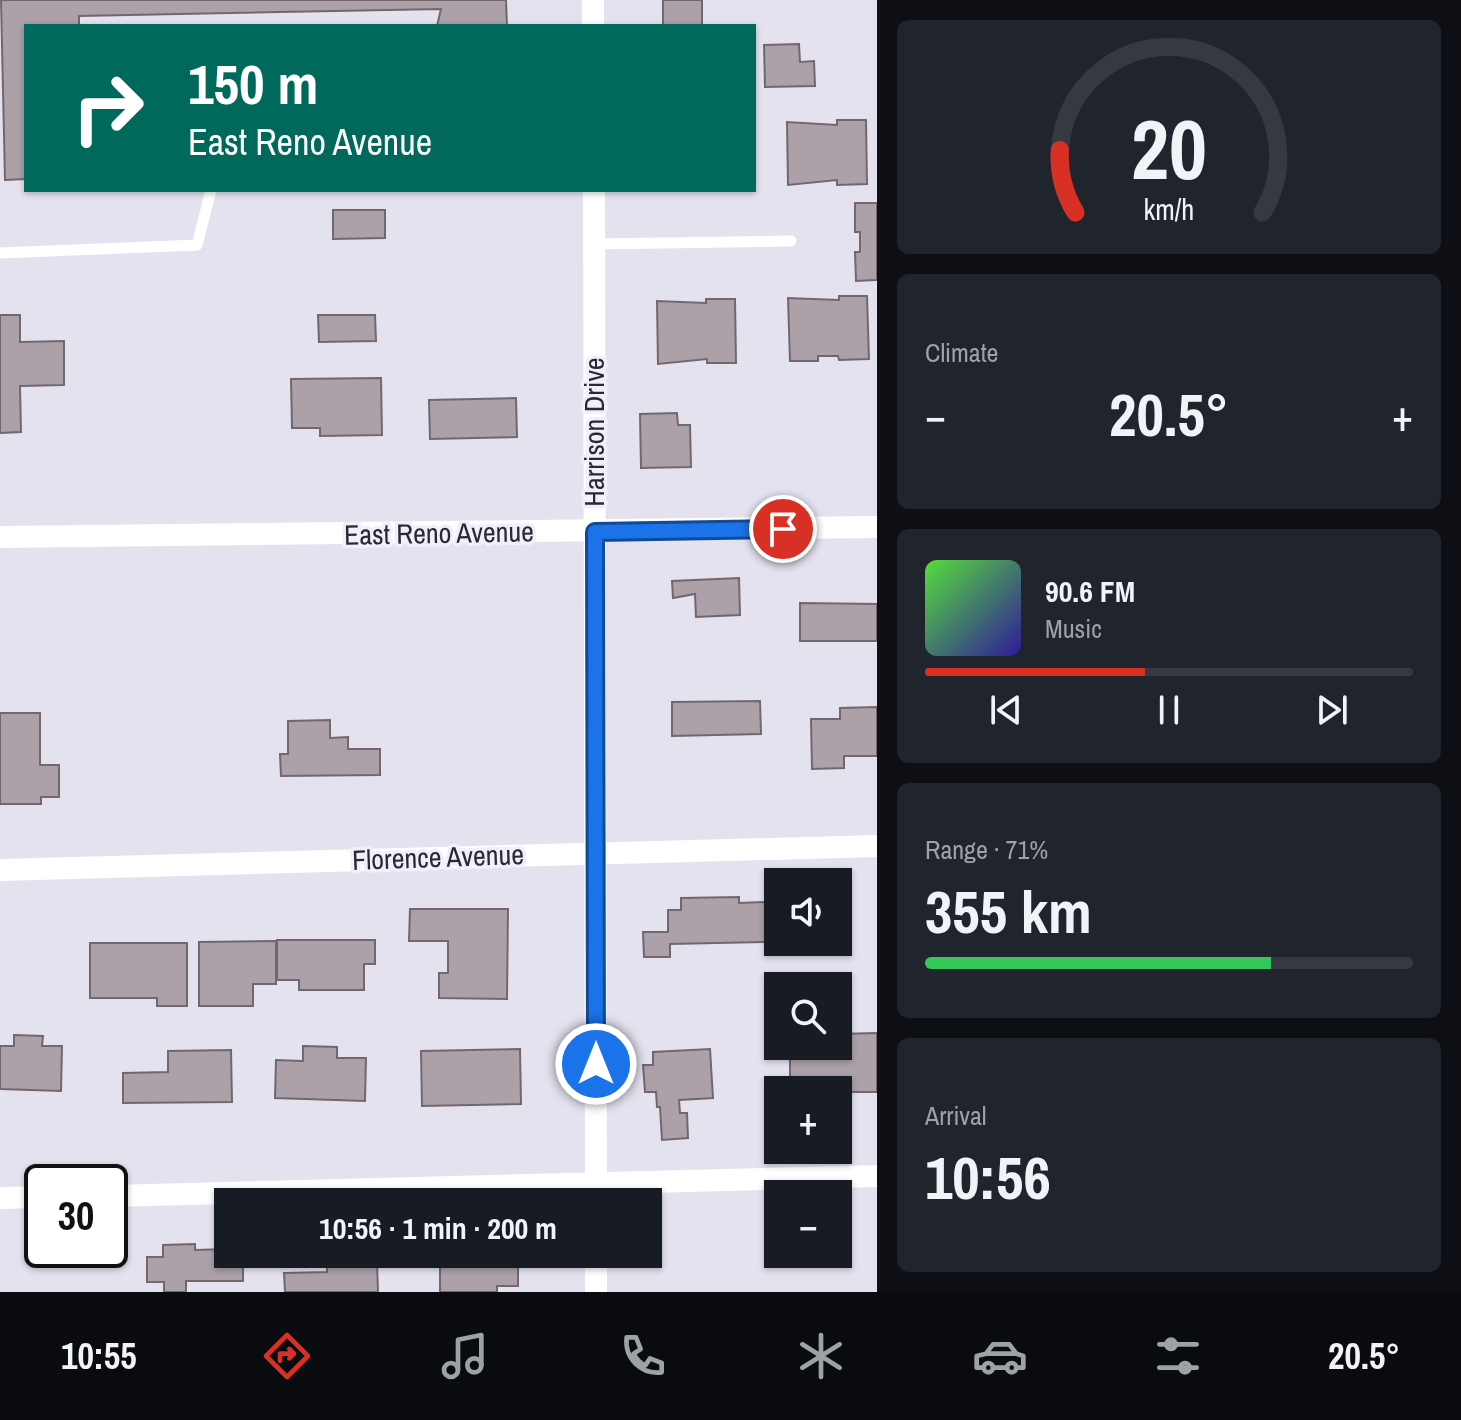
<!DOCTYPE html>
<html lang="en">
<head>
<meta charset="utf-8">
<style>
  :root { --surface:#171b24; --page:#20242c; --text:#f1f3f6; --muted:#9ea1a6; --line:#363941; --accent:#d93025 }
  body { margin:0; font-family:"Archivo Narrow",sans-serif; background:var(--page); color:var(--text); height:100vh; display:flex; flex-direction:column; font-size:30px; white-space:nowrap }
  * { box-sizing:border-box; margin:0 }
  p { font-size:26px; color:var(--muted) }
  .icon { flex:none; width:44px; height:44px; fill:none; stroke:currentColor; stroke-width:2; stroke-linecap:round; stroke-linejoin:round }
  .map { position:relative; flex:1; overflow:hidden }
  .sheet { display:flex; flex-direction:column; gap:20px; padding:20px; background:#0d0f14; width:584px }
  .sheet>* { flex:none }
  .guide { position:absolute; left:24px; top:24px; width:732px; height:168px; border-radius:0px; box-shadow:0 2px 6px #0004; background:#00695c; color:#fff; overflow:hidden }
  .fabs { position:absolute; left:764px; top:868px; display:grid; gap:16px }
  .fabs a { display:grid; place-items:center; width:88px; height:88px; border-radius:0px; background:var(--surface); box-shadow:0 2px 6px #0004; font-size:40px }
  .speed { position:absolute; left:24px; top:1164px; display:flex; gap:16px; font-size:40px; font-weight:700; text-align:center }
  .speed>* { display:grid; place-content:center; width:104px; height:104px; border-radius:50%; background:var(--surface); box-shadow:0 2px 6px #0004; line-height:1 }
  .speed .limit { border:4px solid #111; border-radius:12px; background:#fff; color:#111 }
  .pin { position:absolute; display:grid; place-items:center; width:68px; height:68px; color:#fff; margin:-34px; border:4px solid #fff; border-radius:50%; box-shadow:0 2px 8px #0007 }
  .me { position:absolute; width:88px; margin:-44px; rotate:0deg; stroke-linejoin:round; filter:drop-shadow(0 0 6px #0008) }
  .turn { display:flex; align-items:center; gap:28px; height:168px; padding:0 32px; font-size:36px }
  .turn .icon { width:104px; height:104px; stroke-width:2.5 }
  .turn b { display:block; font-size:56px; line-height:68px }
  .big { font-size:60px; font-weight:700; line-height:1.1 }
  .sheet .card { flex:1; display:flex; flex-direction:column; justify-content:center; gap:12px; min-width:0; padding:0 28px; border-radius:12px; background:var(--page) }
  .sheet .dial { align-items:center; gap:0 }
  .dial svg { height:208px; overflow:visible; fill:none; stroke:var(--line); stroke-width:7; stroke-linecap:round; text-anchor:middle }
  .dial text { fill:var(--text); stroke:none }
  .song { display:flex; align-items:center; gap:24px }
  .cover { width:96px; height:96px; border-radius:12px; background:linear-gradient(135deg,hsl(110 70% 55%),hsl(250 70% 35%)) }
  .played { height:8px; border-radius:4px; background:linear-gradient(90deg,var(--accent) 45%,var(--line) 45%) }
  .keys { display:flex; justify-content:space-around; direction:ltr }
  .heat { display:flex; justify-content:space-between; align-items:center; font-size:44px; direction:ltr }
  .charge { height:12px; border-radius:6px; background:linear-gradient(90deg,#34c759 71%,var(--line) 0) }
  .trip { position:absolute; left:214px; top:1188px; width:448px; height:80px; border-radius:0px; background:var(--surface); box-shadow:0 2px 6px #0004; font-weight:700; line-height:80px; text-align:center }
  .tabs { display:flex; height:128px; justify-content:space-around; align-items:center; background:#090b0e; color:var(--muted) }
  .tabs .icon { width:56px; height:56px }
  .tabs .current { color:var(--accent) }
  .tabs b { font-size:36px; color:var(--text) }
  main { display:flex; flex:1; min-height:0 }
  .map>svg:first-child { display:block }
  .building { fill:#ada1a9; stroke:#72676e; stroke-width:2 }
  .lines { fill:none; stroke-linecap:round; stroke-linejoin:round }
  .lane { stroke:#fff; stroke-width:11 }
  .street { stroke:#fff; stroke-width:22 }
  .route-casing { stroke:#114b97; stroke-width:20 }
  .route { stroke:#1a73e8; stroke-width:14 }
  .labels { text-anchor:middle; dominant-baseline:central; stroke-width:7; stroke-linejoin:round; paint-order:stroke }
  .street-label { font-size:28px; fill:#2a292e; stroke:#f1effc }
</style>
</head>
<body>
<main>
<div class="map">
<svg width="877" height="1292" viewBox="0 0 877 1292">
  <rect width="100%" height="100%" fill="#e4e2ef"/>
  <g class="building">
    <polygon points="1,0 506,0 507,26 437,26 441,9 79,16 79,26 26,26 26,179 5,180"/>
    <rect x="663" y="0" width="39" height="26"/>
    <polygon points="799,44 800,62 814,61 815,86 765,87 764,45"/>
    <polygon points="837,120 866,120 867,184 837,185 837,180 788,185 787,122 837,125"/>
    <polygon points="855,203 877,203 877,280 856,281 855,252 860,252 860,232 855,232"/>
    <polygon points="333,210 385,210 385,238 333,239"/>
    <polygon points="839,296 867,296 869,359 839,360 838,356 818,356 818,361 790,361 788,298 839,300"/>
    <polygon points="706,299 735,299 736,363 707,363 707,359 658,364 657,301 706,303"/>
    <polygon points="0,315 20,315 20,342 64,341 64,385 20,386 21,432 0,433"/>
    <polygon points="318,315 375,315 376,341 319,342"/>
    <polygon points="381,378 382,435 320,436 320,428 292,428 291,379"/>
    <polygon points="516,398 517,437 430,439 429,400"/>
    <polygon points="677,413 678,425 690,425 691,467 641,468 640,414"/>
    <polygon points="739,578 740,615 696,617 695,594 673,598 672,581"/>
    <polygon points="800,603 877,604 877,641 800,641"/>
    <polygon points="760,701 761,734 672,736 672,702"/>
    <polygon points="877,707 877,756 844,756 844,768 812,769 811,719 840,719 840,708"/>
    <polygon points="0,713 40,713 40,765 59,765 59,797 41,797 41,804 0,804"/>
    <polygon points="330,720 330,738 348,737 348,749 380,749 380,775 281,776 280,754 288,754 288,721"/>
    <polygon points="739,897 739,903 767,902 767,942 670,944 670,957 644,957 643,932 668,932 668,910 681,910 681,898"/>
    <polygon points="410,909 508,909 507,999 439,998 439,973 448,973 448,941 409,941"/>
    <polygon points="277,940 375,940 375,964 364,964 364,990 299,990 299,980 277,980"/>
    <polygon points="276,941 276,984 253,984 253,1006 199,1006 199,942"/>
    <polygon points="90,943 187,943 187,1006 157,1006 157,998 90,998"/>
    <polygon points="877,1033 877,1092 847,1092 846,1078 790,1079 790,1046 838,1046 838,1034"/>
    <polygon points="14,1035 43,1036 42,1046 62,1046 61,1091 0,1089 0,1046 14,1046"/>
    <polygon points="303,1046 337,1047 337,1058 366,1058 365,1101 275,1098 276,1060 303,1061"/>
    <polygon points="520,1049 521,1104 422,1106 421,1051"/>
    <polygon points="710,1049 713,1098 679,1100 680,1113 687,1113 688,1138 662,1140 660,1107 657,1107 656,1092 645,1092 643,1065 653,1065 653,1052"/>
    <polygon points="231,1050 232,1102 123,1103 123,1073 168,1072 168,1051"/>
    <polygon points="195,1244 195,1250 228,1249 228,1254 243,1254 243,1281 186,1281 186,1292 164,1292 164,1282 147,1282 147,1257 163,1257 163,1245"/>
    <polygon points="440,1254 518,1254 518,1286 497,1286 497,1292 440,1292"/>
    <polygon points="377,1262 378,1292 285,1292 284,1273 327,1272 327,1264"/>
  </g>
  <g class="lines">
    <g class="lane">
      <polyline points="594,244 791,241"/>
      <polyline points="0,253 197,245 211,190"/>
    </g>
    <g class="street">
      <polyline points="593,0 593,26"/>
      <polyline points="594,190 596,1202"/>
      <polyline points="0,537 877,527"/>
      <polyline points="0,870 877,846"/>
      <polyline points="110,1196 877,1176"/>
      <polyline points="0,1198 42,1197"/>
      <polyline points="596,1254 596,1292"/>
    </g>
  </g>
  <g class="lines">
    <g class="route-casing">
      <polyline id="route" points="596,1064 595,532 783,529"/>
    </g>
    <use href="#route" class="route"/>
  </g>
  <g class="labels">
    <g class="street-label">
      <text transform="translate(594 432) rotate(-90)">Harrison Drive</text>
      <text transform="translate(439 533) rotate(-1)">East Reno Avenue</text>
      <text transform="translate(438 857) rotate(-2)">Florence Avenue</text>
    </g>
  </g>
</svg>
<div class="fabs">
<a><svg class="icon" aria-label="sound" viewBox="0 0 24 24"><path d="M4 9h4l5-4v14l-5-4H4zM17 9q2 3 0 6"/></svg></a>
<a><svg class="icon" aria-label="search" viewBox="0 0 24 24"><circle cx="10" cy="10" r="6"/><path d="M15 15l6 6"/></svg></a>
<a>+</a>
<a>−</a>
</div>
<div class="speed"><div class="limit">30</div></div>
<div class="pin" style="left:783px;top:529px;background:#d93025"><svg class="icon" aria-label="arrive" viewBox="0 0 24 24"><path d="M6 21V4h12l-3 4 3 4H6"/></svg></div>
<svg class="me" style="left:596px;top:1064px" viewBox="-20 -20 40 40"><circle r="17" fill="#1a73e8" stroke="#fff" stroke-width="3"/><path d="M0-11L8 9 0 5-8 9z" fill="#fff"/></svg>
<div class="trip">10:56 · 1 min · 200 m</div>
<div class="guide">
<div class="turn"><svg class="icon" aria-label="right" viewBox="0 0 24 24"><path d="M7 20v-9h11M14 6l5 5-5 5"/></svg><div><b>150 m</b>East Reno Avenue</div></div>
</div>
</div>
<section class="sheet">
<div class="card dial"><svg viewBox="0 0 100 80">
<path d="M14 69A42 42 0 1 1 86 69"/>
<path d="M14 69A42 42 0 0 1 8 45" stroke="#d93025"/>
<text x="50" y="56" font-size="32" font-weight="700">20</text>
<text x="50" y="72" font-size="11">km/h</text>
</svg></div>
<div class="card"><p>Climate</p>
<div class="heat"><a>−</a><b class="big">20.5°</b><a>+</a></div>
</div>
<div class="card">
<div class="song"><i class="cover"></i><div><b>90.6 FM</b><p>Music</p></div></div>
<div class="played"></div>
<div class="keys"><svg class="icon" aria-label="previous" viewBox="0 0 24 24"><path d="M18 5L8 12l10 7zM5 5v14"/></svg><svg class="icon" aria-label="pause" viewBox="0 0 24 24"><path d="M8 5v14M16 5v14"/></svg><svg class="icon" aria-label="next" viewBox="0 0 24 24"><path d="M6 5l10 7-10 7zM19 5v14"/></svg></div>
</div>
<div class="card"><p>Range · 71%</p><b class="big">355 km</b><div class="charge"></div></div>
<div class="card"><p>Arrival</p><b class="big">10:56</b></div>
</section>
</main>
<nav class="tabs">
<b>10:55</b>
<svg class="icon current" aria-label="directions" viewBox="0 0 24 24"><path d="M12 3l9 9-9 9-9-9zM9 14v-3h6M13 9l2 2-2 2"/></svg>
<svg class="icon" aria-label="music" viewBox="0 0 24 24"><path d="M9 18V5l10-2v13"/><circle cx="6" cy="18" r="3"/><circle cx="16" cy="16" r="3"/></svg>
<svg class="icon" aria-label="phone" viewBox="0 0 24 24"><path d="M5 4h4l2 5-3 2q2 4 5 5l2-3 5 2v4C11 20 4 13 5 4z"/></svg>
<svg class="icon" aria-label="climate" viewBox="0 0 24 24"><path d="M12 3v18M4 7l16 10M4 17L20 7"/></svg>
<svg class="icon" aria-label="car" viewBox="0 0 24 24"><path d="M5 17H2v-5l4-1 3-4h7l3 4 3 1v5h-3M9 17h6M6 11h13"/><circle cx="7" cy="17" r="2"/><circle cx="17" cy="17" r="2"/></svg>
<svg class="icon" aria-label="filters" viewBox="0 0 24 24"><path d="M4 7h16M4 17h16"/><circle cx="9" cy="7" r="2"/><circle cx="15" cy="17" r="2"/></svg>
<b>20.5°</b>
</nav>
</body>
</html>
